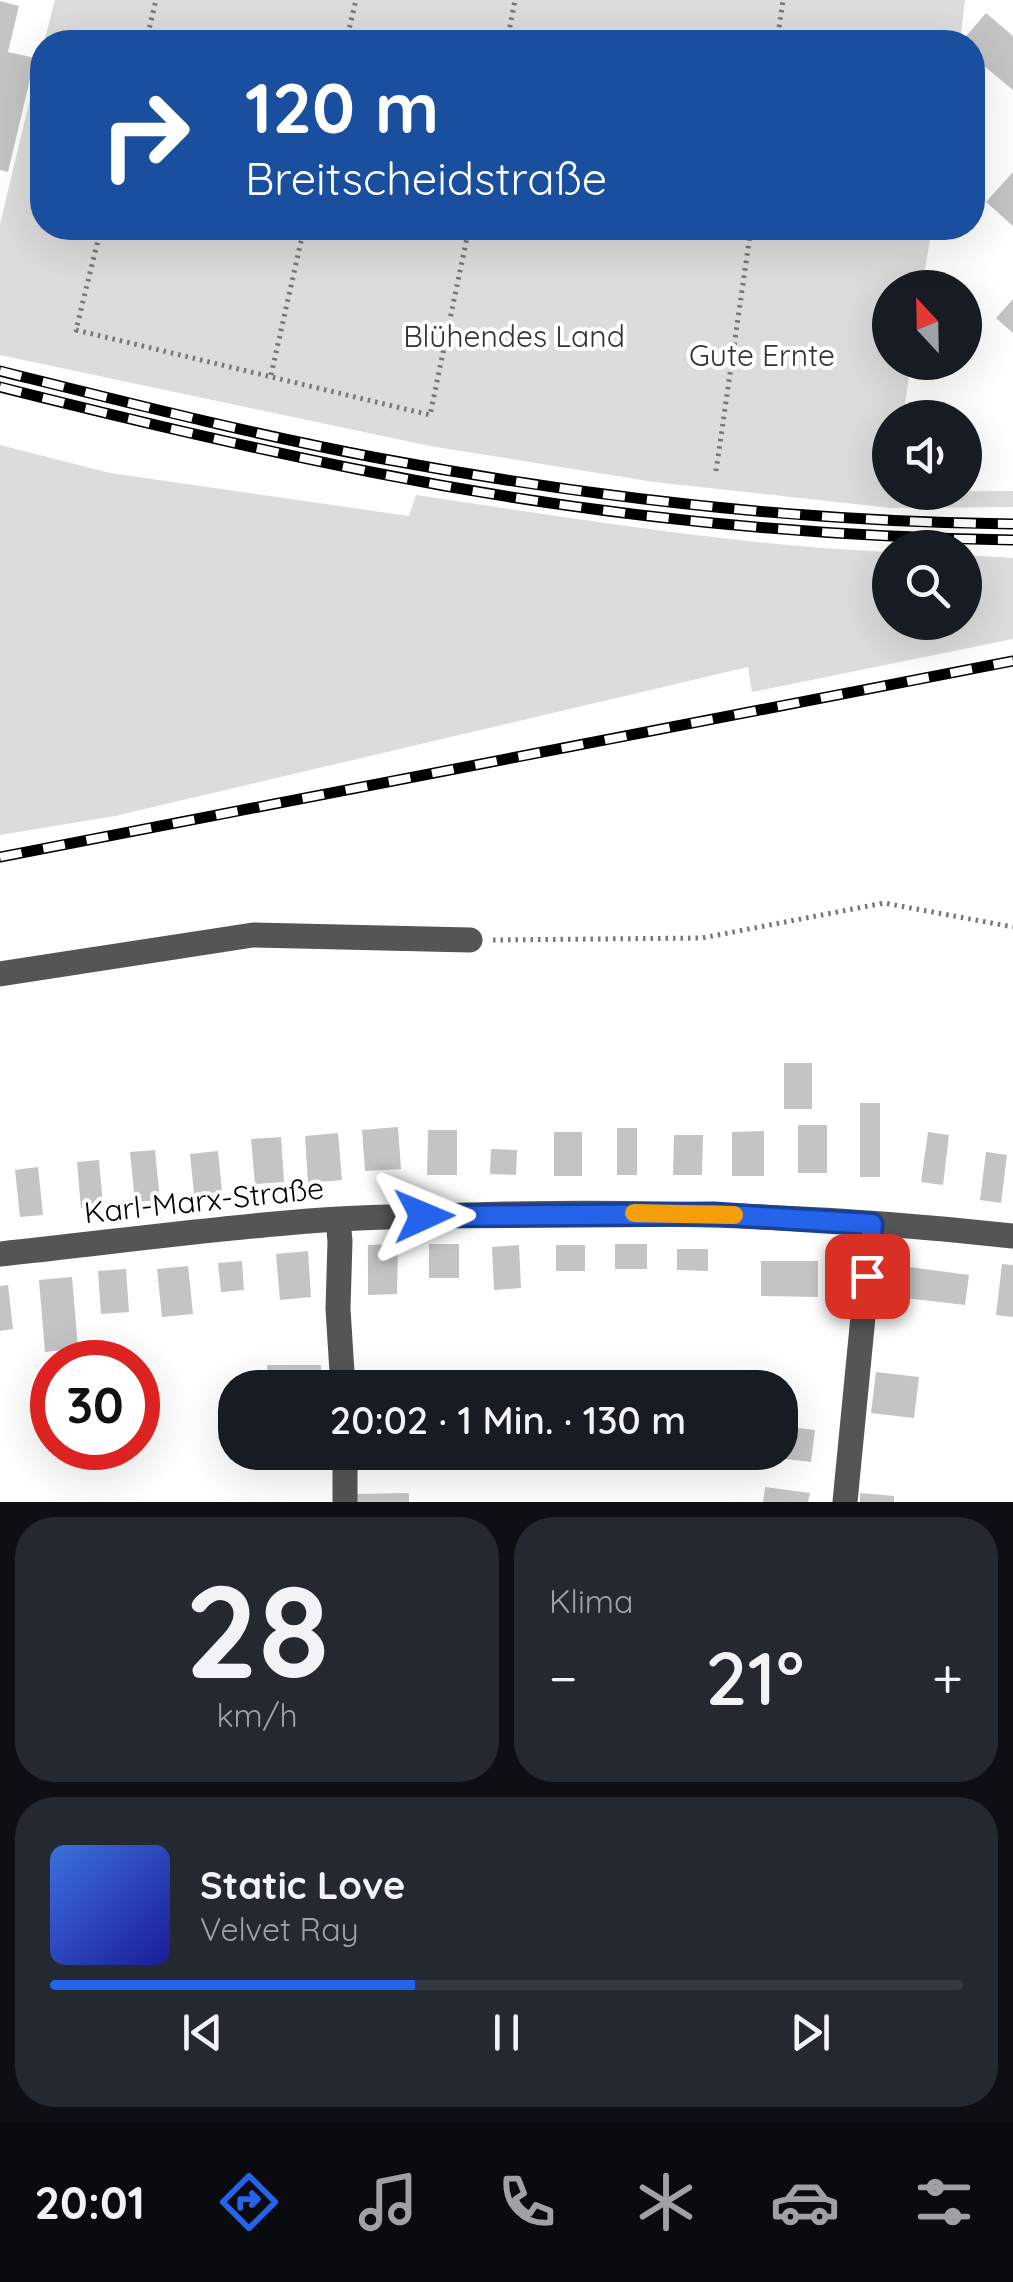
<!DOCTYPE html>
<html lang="de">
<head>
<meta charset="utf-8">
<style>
  :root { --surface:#171b24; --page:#242831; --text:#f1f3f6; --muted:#9ea1a6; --line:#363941; --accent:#2563eb }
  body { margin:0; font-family:Quicksand,sans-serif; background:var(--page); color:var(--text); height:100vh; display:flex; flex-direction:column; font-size:38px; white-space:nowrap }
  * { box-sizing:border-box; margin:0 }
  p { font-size:32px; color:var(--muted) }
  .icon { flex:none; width:55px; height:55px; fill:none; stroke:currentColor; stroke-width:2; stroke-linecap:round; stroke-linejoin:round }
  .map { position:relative; height:1502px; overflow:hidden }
  .sheet { display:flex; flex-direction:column; gap:15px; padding:15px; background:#0d0f14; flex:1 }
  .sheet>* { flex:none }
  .guide { position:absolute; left:30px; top:30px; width:955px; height:210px; border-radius:40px; box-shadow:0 10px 40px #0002; background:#1a4fa0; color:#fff; overflow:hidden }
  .needle { width:65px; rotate:338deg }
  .tools { position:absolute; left:872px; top:270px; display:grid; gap:20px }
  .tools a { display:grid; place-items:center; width:110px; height:110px; border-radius:50%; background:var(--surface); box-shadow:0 10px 40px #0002; font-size:50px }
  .speed { position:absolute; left:30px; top:1340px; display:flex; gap:20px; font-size:50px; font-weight:700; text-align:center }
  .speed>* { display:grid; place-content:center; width:130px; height:130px; border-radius:50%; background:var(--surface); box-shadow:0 10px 40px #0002; line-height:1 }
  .speed .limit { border:15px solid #d22; background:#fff; color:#111 }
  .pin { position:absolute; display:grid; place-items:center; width:85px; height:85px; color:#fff; margin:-42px; border-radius:20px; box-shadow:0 5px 15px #0006 }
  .me { position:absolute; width:110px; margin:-55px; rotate:89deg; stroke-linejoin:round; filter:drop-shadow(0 0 8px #0008) }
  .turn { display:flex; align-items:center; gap:35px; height:210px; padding:0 50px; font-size:45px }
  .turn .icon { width:130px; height:130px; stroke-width:2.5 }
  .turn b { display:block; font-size:70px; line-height:85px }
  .big { font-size:75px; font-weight:600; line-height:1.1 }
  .sheet .tile { flex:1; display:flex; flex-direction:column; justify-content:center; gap:15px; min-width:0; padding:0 35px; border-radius:40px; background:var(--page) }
  .sheet .dial { align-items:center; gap:0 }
  .dial b { font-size:130px; line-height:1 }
  .song { display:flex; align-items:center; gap:30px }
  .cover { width:120px; height:120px; border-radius:15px; background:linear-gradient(135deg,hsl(220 70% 55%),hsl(240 70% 35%)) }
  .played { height:10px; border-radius:5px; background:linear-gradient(90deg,var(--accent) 40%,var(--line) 40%) }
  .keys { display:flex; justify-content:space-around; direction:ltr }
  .heat { display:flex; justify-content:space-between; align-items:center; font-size:55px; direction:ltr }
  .sheet .tiles { flex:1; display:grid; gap:15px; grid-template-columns:1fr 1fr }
  .tile:last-child { grid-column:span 2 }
  .trip { position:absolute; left:218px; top:1370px; width:580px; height:100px; border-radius:40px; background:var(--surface); box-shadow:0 10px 40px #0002; font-weight:600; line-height:100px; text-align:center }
  .menu { display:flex; height:160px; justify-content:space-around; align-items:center; background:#090b0e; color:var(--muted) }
  .menu .icon { width:70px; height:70px }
  .menu .selected { color:var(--accent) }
  .menu b { font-size:45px; color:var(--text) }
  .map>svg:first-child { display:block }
  .green { fill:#dcdcdc }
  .building { fill:#c4c4c4 }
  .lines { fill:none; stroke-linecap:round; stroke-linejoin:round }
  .path { stroke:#777; stroke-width:5; stroke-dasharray:2.5 5; stroke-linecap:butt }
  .minor { stroke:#555; stroke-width:25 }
  .rail-casing { stroke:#000; stroke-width:11 }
  .rail { stroke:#fff; stroke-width:8; stroke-dasharray:22; stroke-linecap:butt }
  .route-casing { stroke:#184099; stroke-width:25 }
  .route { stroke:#2563eb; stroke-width:18 }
  .slow { stroke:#f59e0b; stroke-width:18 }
  .labels { text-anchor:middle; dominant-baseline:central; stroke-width:8; stroke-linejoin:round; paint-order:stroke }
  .park-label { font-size:30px; fill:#333; stroke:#fff }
  .street-label { font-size:30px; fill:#000; stroke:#fff }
</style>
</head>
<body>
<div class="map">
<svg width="1013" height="1502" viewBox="0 0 1013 1502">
  <rect width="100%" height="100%" fill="#fff"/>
  <g class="green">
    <polygon points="55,0 965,0 960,42 44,42"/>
    <polygon points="42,49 42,228 932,228 922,287 890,288 890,362 911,363 903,417 890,418 890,492 1013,491 1013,507 891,508 654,482 430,446 0,355 0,224"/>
    <path d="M0 445 110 473 409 516 416 495C573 518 731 545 890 552V622H965V555L1013 558V639L752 692 748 667 115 816 0 835Z"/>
  </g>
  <g class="building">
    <polygon points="0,1 19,6 8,52 35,58 8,172 0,170"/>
    <polygon points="986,13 1013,36 1013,90 972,56 972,42 961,42"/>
    <polygon points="1013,172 1013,226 986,202"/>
    <polygon points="1013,299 1013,333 996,318"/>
    <rect x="784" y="1063" width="28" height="46"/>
    <rect x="860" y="1103" width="20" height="74"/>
    <rect x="798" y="1125" width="29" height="48"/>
    <polygon points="398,1127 401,1169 365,1171 362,1130"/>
    <rect x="617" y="1128" width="20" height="47"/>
    <polygon points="428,1130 457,1130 457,1175 427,1175"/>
    <polygon points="764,1131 764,1176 732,1176 732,1132"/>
    <rect x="554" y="1132" width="28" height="44"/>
    <polygon points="928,1132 949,1135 943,1185 921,1182"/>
    <polygon points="338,1133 342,1180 308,1183 305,1136"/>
    <polygon points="674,1135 703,1135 702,1175 673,1175"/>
    <polygon points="281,1137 284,1182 255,1184 251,1139"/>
    <polygon points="491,1149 517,1150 516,1175 490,1174"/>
    <polygon points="155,1150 160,1200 135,1202 130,1152"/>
    <polygon points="218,1151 222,1192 194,1194 190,1154"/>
    <polygon points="986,1152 1007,1155 1001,1203 980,1200"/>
    <polygon points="99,1160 103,1206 81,1208 77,1162"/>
    <polygon points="38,1167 43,1215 20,1217 15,1170"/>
    <polygon points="398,1244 397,1294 368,1295 368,1245"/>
    <rect x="429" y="1244" width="30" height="34"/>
    <rect x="615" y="1244" width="32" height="25"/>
    <polygon points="519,1245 521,1288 494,1290 492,1247"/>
    <rect x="556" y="1245" width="29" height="26"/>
    <polygon points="677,1249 708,1249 708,1271 677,1270"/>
    <polygon points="308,1251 311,1297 280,1300 276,1254"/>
    <polygon points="242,1261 244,1290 221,1292 218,1263"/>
    <polygon points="761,1261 818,1261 818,1297 761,1296"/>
    <polygon points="1002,1264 1013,1265 1013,1317 996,1315"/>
    <polygon points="188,1266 193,1314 162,1317 157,1269"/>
    <polygon points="909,1267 969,1275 965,1305 905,1298"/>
    <polygon points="126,1269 129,1312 101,1314 98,1271"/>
    <polygon points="72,1277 78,1348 45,1352 39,1280"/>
    <polygon points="8,1285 13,1329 0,1331 0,1286"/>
    <polygon points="267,1365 321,1365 322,1388 268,1388"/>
    <polygon points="876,1372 919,1377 914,1418 871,1413"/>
    <polygon points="780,1426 815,1430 811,1462 770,1457 771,1452 780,1452"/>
    <polygon points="765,1487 810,1493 808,1502 763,1502"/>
    <polygon points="409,1493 409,1502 356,1502 356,1494"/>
    <polygon points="860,1493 894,1496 894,1502 860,1502"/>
  </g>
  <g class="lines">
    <g class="path">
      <polyline points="146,42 156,0"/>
      <polyline points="346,42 356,0"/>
      <polyline points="507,42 515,0"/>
      <polyline points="777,42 783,0"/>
      <polyline points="101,228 76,330 430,415 469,228"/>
      <polyline points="271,375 304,228"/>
      <polyline points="716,471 751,228"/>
      <polyline points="493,940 702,938 884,903 1013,927"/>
    </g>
    <g class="minor">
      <polyline points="0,974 253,935 470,940"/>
      <polyline points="338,1220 340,1241 338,1309 343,1388"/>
      <path d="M0 1254C95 1244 191 1231 286 1223 359 1216 433 1216 506 1214 676 1211 844 1217 1013 1236"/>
      <polyline points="345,1452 345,1502"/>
      <polyline points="845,1502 872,1224"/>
    </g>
    <g class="rail-casing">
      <g id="rail">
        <path d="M0 371C125 402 251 434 378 458 587 497 800 522 1013 524"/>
        <path d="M0 387C123 418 246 447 371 472 581 514 798 537 1013 540"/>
        <polyline points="0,857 1013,661"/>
      </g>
    </g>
    <use href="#rail" class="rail"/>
  </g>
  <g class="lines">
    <g class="route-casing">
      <polyline id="route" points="424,1216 714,1214 872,1224 867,1276"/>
    </g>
    <use href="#route" class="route"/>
    <polyline class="slow" points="634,1213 734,1215"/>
  </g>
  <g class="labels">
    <g class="park-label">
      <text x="514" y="336">Blühendes Land</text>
      <text x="762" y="355">Gute Ernte</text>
    </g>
    <g class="street-label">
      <text transform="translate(204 1200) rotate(-6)">Karl-Marx-Straße</text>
    </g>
  </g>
</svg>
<div class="tools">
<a><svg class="needle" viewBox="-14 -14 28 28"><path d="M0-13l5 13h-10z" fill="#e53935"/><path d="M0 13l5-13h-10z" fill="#9ea1a6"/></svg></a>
<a><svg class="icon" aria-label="sound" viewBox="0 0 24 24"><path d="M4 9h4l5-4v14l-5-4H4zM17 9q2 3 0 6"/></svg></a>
<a><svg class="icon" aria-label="search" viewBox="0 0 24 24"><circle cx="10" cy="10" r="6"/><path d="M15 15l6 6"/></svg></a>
</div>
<div class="speed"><div class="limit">30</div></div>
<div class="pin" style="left:867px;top:1276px;background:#d93025"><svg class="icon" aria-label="arrive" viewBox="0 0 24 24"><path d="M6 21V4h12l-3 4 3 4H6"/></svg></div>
<svg class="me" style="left:424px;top:1216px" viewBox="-20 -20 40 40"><path d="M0-17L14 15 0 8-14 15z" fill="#2563eb" stroke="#fff" stroke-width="4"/></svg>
<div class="trip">20:02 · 1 Min. · 130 m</div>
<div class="guide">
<div class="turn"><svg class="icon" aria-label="right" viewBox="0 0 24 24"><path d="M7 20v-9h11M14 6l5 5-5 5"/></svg><div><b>120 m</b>Breitscheidstraße</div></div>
</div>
</div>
<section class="sheet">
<div class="tiles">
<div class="tile dial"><b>28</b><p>km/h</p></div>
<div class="tile"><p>Klima</p>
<div class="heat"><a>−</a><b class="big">21°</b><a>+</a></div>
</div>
<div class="tile">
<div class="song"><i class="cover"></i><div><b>Static Love</b><p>Velvet Ray</p></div></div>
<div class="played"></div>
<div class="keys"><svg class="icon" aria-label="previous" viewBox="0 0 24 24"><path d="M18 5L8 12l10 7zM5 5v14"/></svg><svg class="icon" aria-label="pause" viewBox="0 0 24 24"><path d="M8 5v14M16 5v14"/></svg><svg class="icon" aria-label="next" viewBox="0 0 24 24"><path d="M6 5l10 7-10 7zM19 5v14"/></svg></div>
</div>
</div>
</section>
<nav class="menu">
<b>20:01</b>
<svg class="icon selected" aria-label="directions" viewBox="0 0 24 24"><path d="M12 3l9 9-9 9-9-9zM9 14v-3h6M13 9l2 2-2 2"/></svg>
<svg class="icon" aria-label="music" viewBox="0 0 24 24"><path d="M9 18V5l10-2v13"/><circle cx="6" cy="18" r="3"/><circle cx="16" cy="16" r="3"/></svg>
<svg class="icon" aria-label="phone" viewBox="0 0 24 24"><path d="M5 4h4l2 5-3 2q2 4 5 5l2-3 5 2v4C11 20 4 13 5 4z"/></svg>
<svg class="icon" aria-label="climate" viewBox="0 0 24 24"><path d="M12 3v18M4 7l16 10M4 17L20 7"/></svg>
<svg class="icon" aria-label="car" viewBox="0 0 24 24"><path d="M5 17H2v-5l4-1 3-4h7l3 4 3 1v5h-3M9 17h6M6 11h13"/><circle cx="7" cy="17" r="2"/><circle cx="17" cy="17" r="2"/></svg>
<svg class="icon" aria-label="filters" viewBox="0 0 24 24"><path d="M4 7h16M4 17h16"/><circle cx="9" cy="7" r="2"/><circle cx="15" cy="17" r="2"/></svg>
</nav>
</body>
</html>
